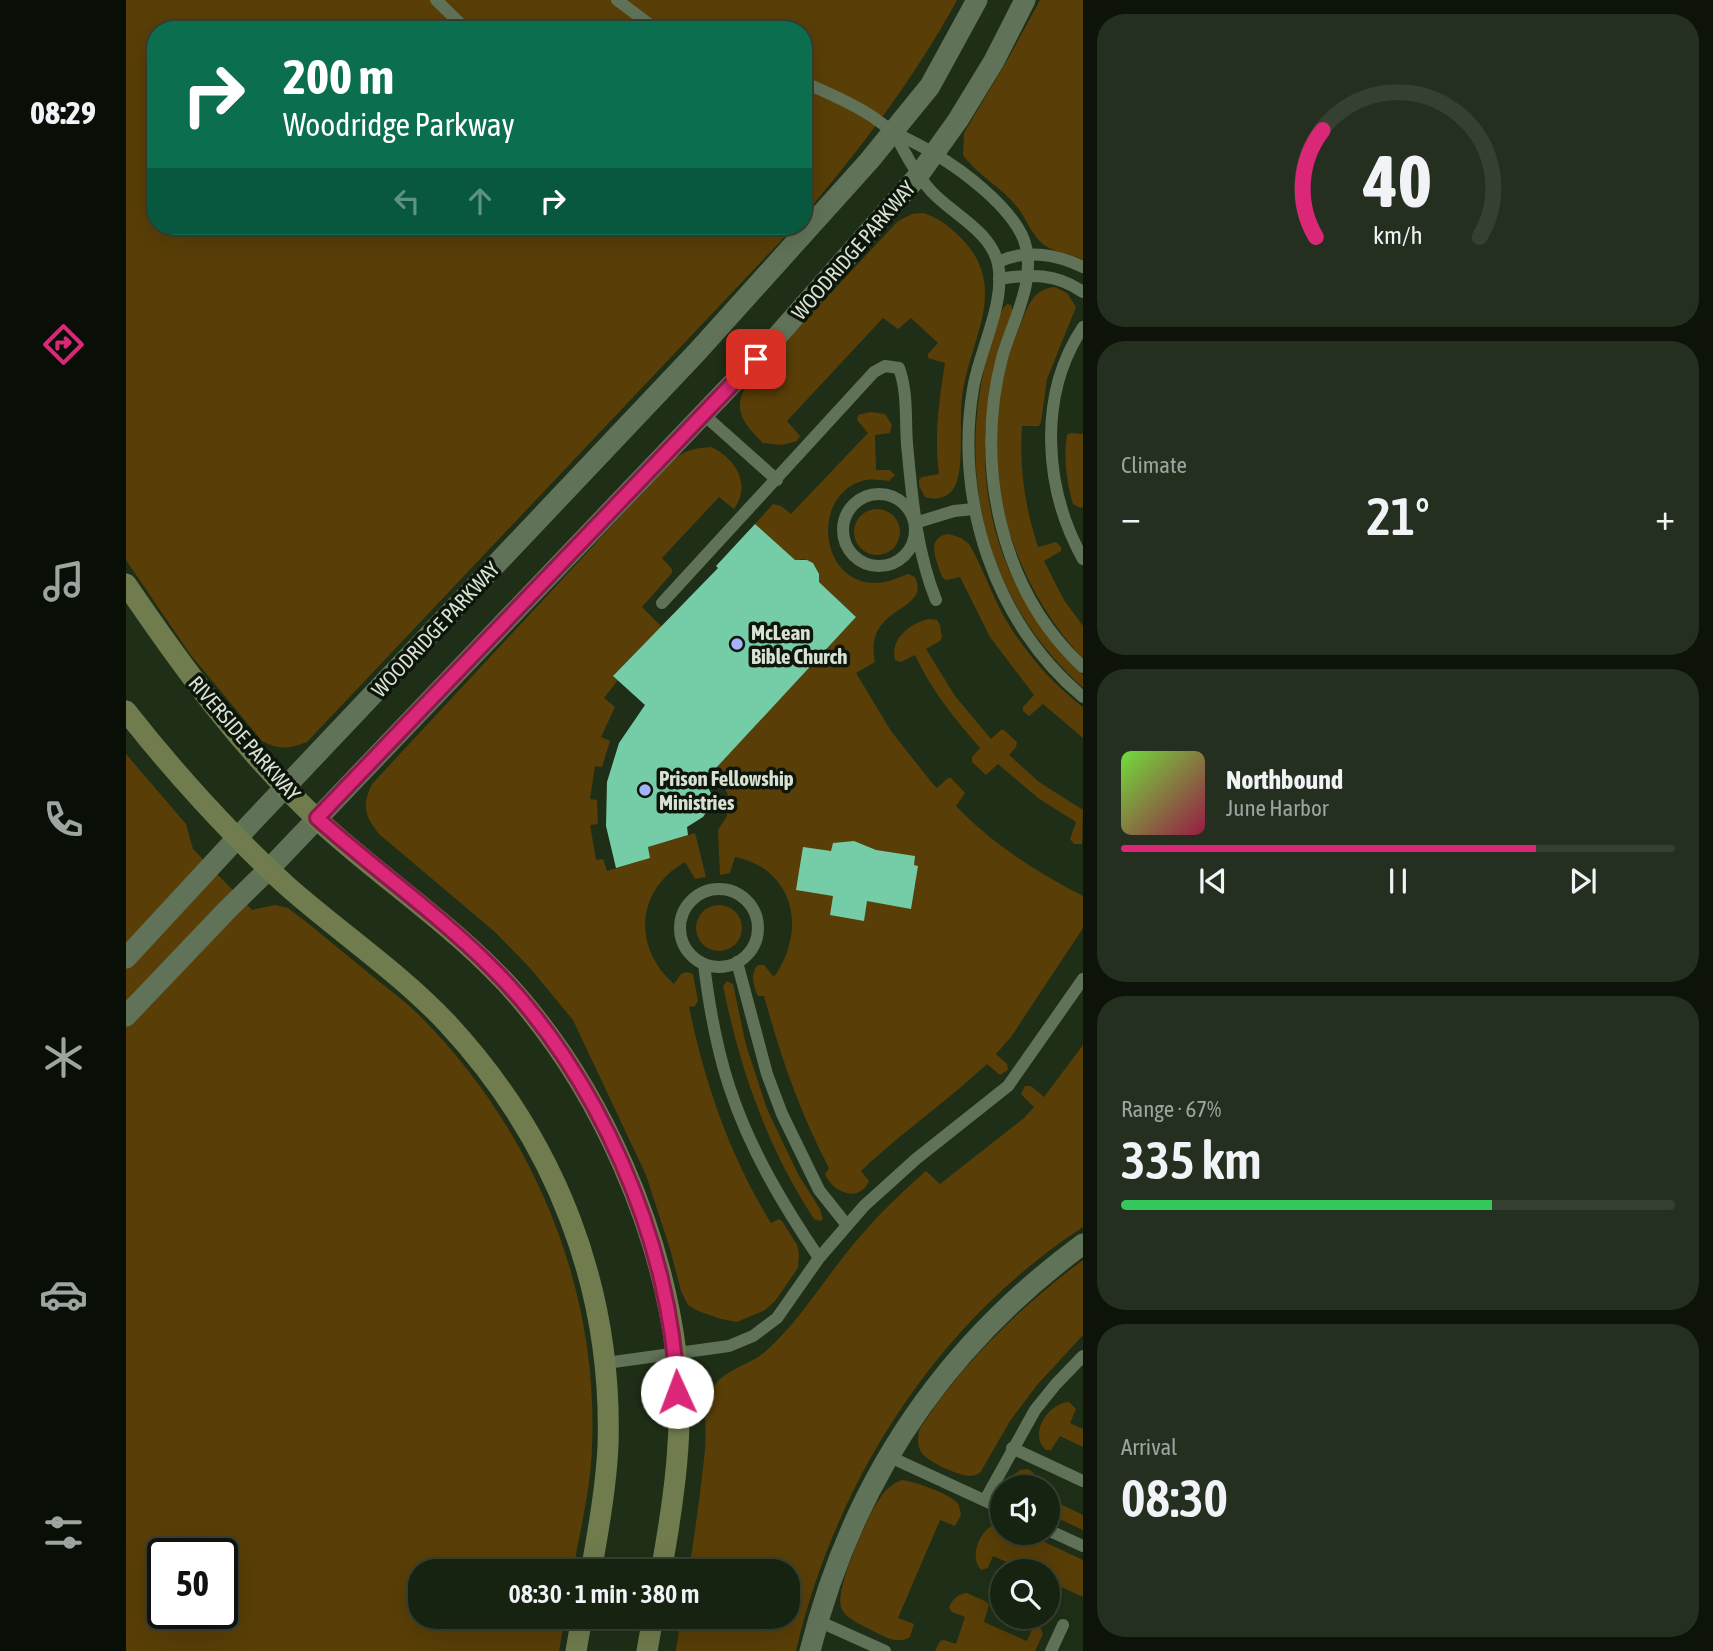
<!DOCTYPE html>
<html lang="en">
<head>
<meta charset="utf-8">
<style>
  :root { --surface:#172311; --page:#242f1f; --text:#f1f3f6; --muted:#9ea49f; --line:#364031; --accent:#db2777 }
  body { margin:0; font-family:"Asap Condensed",sans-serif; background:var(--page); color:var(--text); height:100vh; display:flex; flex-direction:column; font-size:26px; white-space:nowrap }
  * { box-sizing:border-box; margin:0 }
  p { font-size:23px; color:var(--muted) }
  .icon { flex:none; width:38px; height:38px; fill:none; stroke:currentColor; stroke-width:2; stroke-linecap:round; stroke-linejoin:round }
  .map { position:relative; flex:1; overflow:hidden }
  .panel { display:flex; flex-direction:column; gap:14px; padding:14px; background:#0d1309; width:630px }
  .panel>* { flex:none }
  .banner { position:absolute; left:21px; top:21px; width:665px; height:214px; border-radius:28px; box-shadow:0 7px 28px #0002,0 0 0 2px var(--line); background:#0b6e4f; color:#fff; overflow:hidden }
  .fabs { position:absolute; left:864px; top:1475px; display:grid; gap:14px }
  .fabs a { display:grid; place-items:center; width:70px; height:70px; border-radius:50%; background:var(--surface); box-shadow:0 7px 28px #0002,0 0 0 2px var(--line); font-size:35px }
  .speed { position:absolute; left:21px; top:1538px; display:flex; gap:14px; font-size:35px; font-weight:700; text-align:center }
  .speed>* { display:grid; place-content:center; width:91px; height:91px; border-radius:50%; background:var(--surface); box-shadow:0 7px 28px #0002,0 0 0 2px var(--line); line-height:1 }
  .speed .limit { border:4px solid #111; border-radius:10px; background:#fff; color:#111 }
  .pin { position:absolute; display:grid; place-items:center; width:60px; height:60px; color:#fff; margin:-30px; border-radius:14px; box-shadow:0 4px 10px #0006 }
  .me { position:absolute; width:77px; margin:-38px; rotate:358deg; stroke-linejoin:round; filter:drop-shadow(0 0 5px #0008) }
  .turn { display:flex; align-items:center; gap:24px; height:147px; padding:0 21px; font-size:32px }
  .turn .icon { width:91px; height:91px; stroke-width:2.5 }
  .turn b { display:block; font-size:49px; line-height:60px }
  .lanes { display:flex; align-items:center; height:66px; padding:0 21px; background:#0003; justify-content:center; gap:35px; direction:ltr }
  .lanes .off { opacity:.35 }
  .big { font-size:52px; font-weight:600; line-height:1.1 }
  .panel .widget { flex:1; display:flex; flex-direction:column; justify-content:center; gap:10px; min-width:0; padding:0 24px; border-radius:28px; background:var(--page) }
  .panel .dial { align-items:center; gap:0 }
  .dial svg { height:182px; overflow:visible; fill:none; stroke:var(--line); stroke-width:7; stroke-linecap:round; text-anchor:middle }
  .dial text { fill:var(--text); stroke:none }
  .song { display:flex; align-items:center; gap:21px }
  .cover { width:84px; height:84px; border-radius:10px; background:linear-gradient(135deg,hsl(100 70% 55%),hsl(340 70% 35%)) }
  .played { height:7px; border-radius:4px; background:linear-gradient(90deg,var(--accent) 75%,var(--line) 75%) }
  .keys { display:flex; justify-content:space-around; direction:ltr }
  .heat { display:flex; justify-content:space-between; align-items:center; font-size:38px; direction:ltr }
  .charge { height:10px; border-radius:5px; background:linear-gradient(90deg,#34c759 67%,var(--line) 0) }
  .trip { position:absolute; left:282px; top:1559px; width:392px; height:70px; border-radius:28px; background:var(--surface); box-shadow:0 7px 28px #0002,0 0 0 2px var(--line); font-weight:600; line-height:70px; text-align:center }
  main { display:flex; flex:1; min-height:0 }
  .menu { display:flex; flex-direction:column; width:126px; justify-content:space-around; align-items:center; background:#090e07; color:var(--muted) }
  .menu .icon { width:49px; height:49px }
  .menu .current { color:var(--accent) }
  .menu b { font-size:32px; color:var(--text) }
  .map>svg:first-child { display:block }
  .green { fill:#593e07; fill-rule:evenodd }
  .building { fill:#75cda7 }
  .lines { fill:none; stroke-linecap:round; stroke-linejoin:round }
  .service { stroke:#607358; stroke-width:12 }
  .minor { stroke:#607358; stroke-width:21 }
  .tertiary { stroke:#607358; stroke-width:21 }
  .secondary { stroke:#707c4e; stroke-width:21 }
  .route-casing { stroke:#8e194d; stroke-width:18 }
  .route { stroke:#db2777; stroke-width:12 }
  .poi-dot { fill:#a4b2fc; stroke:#0e150a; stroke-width:2.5 }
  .labels { text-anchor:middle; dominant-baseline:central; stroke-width:7; stroke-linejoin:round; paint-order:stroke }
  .street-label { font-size:21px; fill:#d8e2d3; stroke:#0e150a }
  .poi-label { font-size:21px; font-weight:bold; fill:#d8e2d3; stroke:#0e150a; text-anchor:start }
</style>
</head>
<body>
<main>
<nav class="menu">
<b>08:29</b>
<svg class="icon current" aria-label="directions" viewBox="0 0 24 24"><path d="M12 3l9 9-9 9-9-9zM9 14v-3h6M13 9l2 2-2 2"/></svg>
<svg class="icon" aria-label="music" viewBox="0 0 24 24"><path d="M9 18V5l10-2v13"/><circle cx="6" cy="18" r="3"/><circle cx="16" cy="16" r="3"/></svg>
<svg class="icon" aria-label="phone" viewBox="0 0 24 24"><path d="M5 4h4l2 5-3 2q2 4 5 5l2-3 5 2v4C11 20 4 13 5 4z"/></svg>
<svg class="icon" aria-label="climate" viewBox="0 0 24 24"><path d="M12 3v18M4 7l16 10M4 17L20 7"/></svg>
<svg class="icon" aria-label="car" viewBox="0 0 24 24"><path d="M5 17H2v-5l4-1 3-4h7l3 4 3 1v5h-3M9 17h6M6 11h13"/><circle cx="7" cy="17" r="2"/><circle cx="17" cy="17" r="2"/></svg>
<svg class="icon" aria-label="filters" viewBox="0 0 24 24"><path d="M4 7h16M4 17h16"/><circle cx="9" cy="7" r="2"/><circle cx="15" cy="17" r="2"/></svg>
</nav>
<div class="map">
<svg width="957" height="1651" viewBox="0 0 957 1651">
  <rect width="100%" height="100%" fill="#1f2f17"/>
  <g class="green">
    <path d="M0 0H831C788 79 735 148 677 217V30H30V226H669L181 742C163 749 153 750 136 741L64 654 0 560Z"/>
    <path d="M914 0H957V260C944 253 928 253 917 244 906 235 900 219 892 208 876 187 852 176 837 155L838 133 883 57Z"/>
    <path d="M797 213C814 218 825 228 837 240 884 290 842 342 836 398 833 421 838 465 830 484 824 497 813 501 799 497L793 486V480L796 477 813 474C808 436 813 401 819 363L802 358V354L812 343 785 318 772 329 757 318 661 421 674 436 671 441 656 445 637 443C611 418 605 403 629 374L772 221 786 214Z"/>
    <path d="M929 287 941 293 950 307 921 379 915 422 913 426H896C893 468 899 507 912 547L930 542 935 547V551L918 561 938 600 957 626V659C876 571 845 445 891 333 900 312 904 289 929 287Z"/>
    <path d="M881 304 885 305 887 311C835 442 853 575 957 675V688C865 604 832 490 858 369 862 352 869 315 881 304Z"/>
    <path d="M744 412 759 414 766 425 764 433 749 435 750 470H764L769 475 763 481C754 480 745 478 736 481 686 496 693 579 746 583 759 584 771 578 782 574L789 577C806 613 737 604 749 662L730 673 765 731 806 783 811 788 822 778H825L839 793 830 806C866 844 911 872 957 896V928L885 1037 870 1054 881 1064 882 1070 874 1075 861 1064C820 1102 775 1133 735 1171L743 1181C733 1204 706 1192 699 1174L703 1168C673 1111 655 1057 638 996H632C627 987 624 972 632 965H638L648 977C681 931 669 869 609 857L604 873 594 875 592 830 601 816 603 797 589 769 628 727 686 655 691 659 730 617 692 581 693 574 687 563 677 559 669 561 629 524 647 504 655 506 665 514 742 433 731 420 732 415Z"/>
    <path d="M944 433 957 434V507L954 508 947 504C941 484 937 456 941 435Z"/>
    <path d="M585 447C609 458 626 484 608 509L593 497 536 558 546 569V573L516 607 540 631 528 634 488 675 492 680 478 698 489 707 475 737 484 741 476 767 469 766 464 799 471 800 472 824 464 825 470 860 477 859 481 871 524 858 522 847 569 833 580 877 569 879 559 862C510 890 506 947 548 984L555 974 561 972 567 974 572 1001 569 1006 563 1007C579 1084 604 1156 645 1223L653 1219 656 1221 671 1245 673 1254 672 1268 649 1301 639 1310 611 1322 595 1319 572 1311 562 1305 555 1291 544 1249 520 1175 447 1020 404 968 369 932 253 834C238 815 236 806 246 784L548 459C560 450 570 448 585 447Z"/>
    <circle cx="751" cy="532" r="23"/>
    <path d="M823 534 835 538 843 544C856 566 864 590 876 613 896 649 924 682 957 707V738L917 704 903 716 897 711V707L908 695 864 637 834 577 820 580 816 577C811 561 798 537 823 534Z"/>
    <path d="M803 619 811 620 814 625 816 637 814 641 800 649 829 696 865 739 875 730H878L891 742 890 747 883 755 913 782 957 810 956 844H948L944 839 950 822 912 798 872 764 860 775 846 762V757L854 748C829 719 805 690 789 655L775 662 769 660C764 639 784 623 803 619Z"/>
    <path d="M0 754 60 824 67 849 126 910 149 905 162 908C189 928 214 950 240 971 258 986 277 999 293 1015 406 1128 473 1286 466 1446 465 1488 454 1530 447 1571L294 1572V1617H439L433 1651H0ZM37 1554H96V1614H37Z"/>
    <circle cx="593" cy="928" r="23"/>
    <path d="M601 981 607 984 620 1045 641 1109 672 1174 694 1209 697 1219 694 1221 688 1219C641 1147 614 1069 597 986Z"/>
    <path d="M957 1045V1227C810 1323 709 1482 670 1651H550L555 1617H662V1572L563 1571C569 1531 575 1490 579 1449 581 1431 576 1408 585 1391 596 1369 623 1366 640 1351 671 1323 693 1288 718 1256 743 1224 770 1197 800 1171L814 1184 898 1118 908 1107 895 1094 899 1086H905L918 1097Z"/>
    <path d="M957 1260V1335L911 1385 884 1421 854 1473C850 1475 847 1476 844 1476 833 1476 800 1461 795 1452 791 1445 792 1437 793 1430 836 1363 894 1307 957 1260Z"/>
    <path d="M943 1402 950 1409 944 1423 957 1429V1447L934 1436 925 1450H920C902 1434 922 1403 943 1402Z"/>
    <polygon points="902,1469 908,1473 904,1487 883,1487 886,1476 894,1470"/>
    <path d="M776 1480C787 1481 826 1494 832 1504 833 1505 835 1513 835 1515L829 1526 814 1520 772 1618 788 1624 784 1637C772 1644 761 1638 749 1632 738 1626 719 1619 715 1607 709 1589 741 1518 752 1501 758 1491 765 1484 776 1480Z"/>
    <polygon points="922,1498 957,1515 957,1530 922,1514"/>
    <path d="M873 1523 877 1524V1533H899L957 1560V1597L922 1581V1572L901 1571 867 1556 862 1568 855 1570C842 1556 855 1526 873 1523Z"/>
    <path d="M841 1593 861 1602 863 1605 858 1622 901 1641 906 1629 914 1626 917 1634 909 1651H809L814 1641 818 1640 830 1644 839 1617 826 1612 823 1608C826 1599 832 1594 841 1593Z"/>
  </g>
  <g class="building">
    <polygon points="629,524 669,560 681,560 687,563 693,574 693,582 730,617 578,781 585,793 584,807 577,817 561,827 562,835 522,847 524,858 490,868 480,826 481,782 493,743 519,705 487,676 592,568 590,566"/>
    <polygon points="728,841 750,850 789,856 788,865 792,866 785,909 741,901 738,921 704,915 707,896 670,890 677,847 705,851 707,843"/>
  </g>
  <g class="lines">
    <g class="service">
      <polyline points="310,0 341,30"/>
      <polyline points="491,0 531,30"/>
      <path d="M677 82C698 91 719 100 739 112 750 118 759 127 770 133 782 140 795 145 807 153 838 171 885 207 898 240 912 279 886 322 876 358 848 465 874 590 957 667"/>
      <path d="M768 132C779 153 789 173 805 191 826 214 865 231 872 264 880 303 853 351 847 389 828 500 869 624 957 697"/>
      <path d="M872 262C899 249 930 254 957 267"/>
      <path d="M873 279C904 274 930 273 957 292"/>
      <path d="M957 327C911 396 918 489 957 559"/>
      <polyline points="577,414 651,480"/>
      <circle cx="753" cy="530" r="36"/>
      <polyline points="789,523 828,511 848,509"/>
      <path d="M536 603 748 372 759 366 773 368C782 393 779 418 781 444 786 497 790 550 810 600"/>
      <circle cx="593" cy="928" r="39"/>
      <polyline points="611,962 641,1074 656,1114 693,1190 720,1224"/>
      <path d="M578 964C583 1006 590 1046 603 1086 623 1148 657 1205 693 1258"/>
      <polyline points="480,1363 603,1346 627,1336 651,1318 693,1258 738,1206 790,1159 882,1086 957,979"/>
      <polyline points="886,1448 957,1481"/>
      <polyline points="762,1456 877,1509"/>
      <polyline points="859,1500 909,1410 930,1384 957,1356"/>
      <polyline points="922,1530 957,1546"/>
      <polyline points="692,1621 759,1651"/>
      <polyline points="925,1651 937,1625"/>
    </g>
    <g class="minor">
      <polyline points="0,958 112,837"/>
      <polyline points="0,1016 101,910 143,869"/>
      <path d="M684 1651C726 1483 818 1346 957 1244"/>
    </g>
    <g class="tertiary">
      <polyline points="112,837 571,352 743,161 804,86 851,0"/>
      <polyline points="143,869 647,341 792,176 832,120 868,61 899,0"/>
    </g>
    <g class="secondary">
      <path d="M0 584C57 668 117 750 191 819 258 881 337 931 396 1001 477 1097 534 1228 550 1352 559 1425 548 1500 535 1572"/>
      <path d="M0 711C46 770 105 835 161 886 213 932 273 972 321 1023 429 1139 487 1287 482 1446 480 1488 472 1531 465 1572"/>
      <polyline points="450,1651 456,1617"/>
      <polyline points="521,1651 527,1617"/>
    </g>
  </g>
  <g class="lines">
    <g class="route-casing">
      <path id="route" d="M551 1392C546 1243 471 1072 365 967 311 913 248 869 191 818L630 359"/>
    </g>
    <use href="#route" class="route"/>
  </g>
  <g class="poi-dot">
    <circle cx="611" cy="644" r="7"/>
    <circle cx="519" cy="790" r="7"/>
  </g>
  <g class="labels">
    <g class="street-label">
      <text transform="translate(727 250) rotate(-49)">WOODRIDGE PARKWAY</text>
      <text transform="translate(309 629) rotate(-47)">WOODRIDGE PARKWAY</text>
      <text transform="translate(119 738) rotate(49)">RIVERSIDE PARKWAY</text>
    </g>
    <g class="poi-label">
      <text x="625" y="632">McLean<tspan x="625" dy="24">Bible Church</tspan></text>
      <text x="533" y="778">Prison Fellowship<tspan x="533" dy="24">Ministries</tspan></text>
    </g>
  </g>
</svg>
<div class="fabs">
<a><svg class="icon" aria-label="sound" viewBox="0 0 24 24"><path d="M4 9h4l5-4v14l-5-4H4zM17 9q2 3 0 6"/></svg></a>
<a><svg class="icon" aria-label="search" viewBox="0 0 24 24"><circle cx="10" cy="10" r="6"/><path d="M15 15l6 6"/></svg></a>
</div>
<div class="speed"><div class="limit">50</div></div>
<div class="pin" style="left:630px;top:359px;background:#d93025"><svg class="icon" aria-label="arrive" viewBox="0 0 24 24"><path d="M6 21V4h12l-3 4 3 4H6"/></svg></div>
<svg class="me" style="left:551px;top:1392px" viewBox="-20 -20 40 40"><circle r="19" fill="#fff"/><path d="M0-13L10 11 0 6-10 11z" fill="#db2777"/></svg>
<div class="trip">08:30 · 1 min · 380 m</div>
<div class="banner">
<div class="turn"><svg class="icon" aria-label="right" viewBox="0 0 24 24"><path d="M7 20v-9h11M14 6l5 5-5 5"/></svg><div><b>200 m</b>Woodridge Parkway</div></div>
<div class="lanes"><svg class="icon off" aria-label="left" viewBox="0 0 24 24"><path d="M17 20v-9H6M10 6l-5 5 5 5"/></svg><svg class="icon off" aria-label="ahead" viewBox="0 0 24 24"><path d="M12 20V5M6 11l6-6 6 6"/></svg><svg class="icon" aria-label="right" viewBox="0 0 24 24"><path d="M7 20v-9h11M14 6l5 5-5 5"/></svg></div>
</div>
</div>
<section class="panel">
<div class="widget dial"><svg viewBox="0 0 100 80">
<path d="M14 69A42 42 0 1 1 86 69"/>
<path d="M14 69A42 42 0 0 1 17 22" stroke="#db2777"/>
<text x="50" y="56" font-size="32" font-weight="700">40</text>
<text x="50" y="72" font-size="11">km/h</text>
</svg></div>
<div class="widget"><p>Climate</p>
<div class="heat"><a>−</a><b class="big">21°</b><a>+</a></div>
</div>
<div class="widget">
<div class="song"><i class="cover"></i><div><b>Northbound</b><p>June Harbor</p></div></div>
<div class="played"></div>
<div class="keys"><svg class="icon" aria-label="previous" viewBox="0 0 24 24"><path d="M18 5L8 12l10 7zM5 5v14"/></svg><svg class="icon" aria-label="pause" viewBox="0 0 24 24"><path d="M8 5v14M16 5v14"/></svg><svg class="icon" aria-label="next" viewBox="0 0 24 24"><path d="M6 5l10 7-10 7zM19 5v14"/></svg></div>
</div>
<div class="widget"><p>Range · 67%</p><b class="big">335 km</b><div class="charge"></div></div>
<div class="widget"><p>Arrival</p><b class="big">08:30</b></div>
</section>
</main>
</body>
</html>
